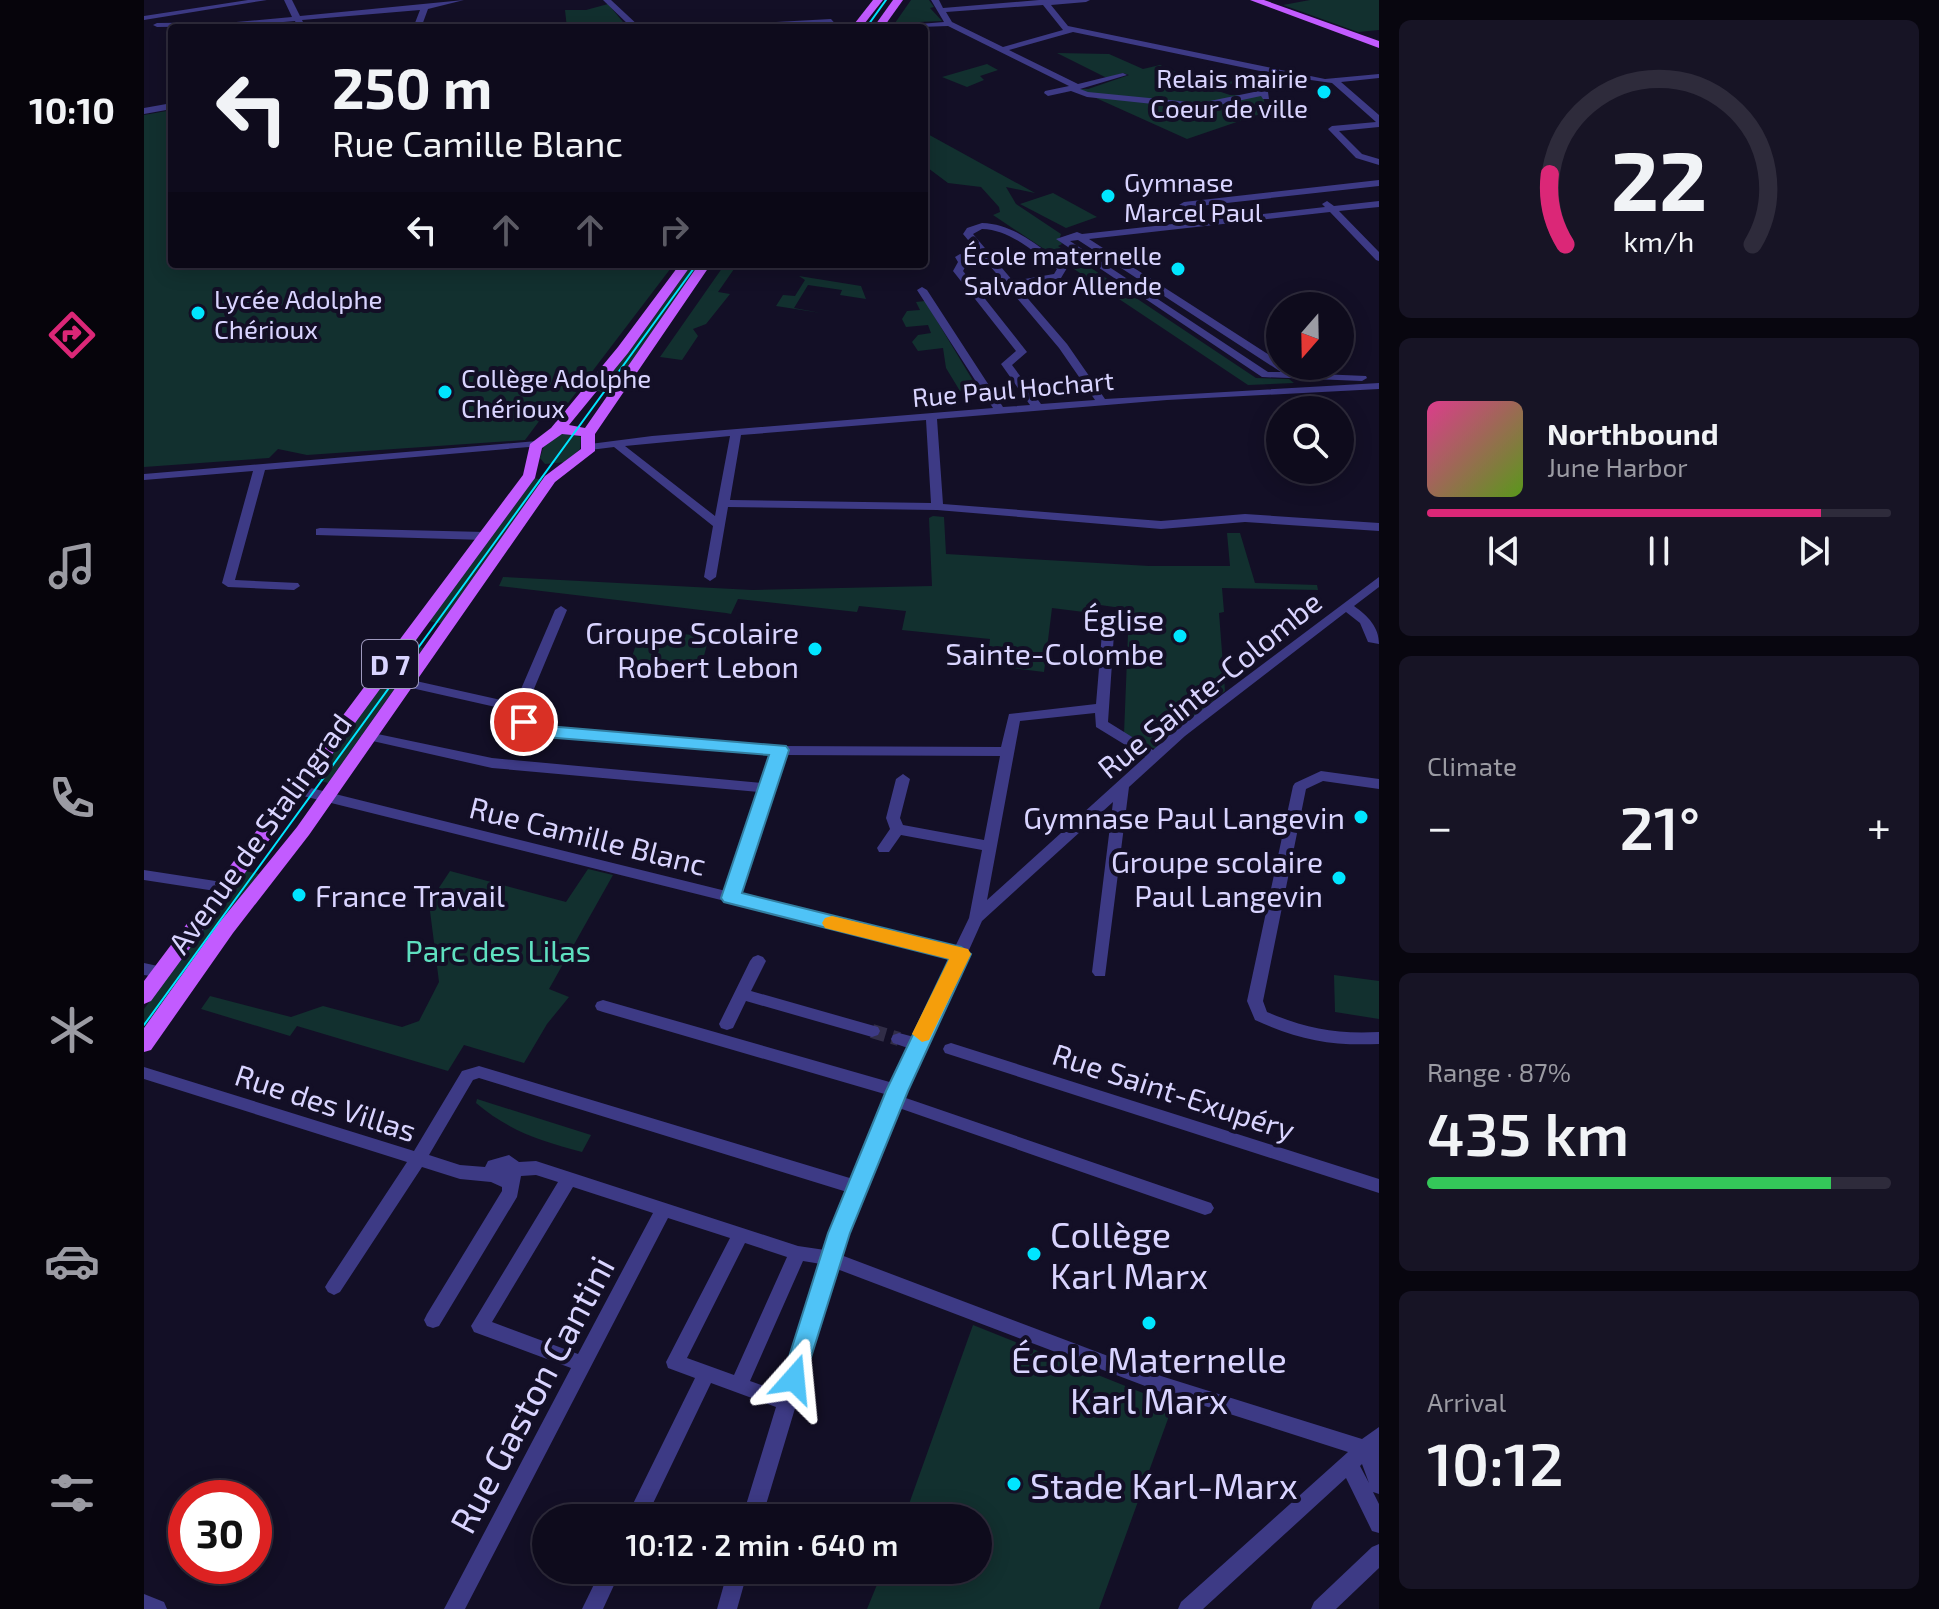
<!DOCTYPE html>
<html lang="en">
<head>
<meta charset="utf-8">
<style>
  :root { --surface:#0e0b1c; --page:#171425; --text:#f1f3f6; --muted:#9b9ba3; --line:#2e2b3b; --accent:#db2777 }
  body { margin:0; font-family:"Exo 2",sans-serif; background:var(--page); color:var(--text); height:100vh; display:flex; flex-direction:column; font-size:30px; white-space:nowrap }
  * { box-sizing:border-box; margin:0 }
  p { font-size:26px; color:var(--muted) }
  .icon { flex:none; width:44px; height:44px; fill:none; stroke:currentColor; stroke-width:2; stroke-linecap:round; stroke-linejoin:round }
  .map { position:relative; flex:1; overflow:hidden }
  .details { display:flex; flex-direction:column; gap:20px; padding:20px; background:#08060f; width:560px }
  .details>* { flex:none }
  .hud { position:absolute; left:24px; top:24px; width:760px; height:244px; border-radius:8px; box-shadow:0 4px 20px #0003,0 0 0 2px var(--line); background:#0e0b1c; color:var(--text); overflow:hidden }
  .needle { width:52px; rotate:200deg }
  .controls { position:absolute; left:1122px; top:292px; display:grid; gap:16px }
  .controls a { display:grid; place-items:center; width:88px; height:88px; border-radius:50%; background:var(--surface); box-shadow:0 4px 20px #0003,0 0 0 2px var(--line); font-size:40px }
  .speed { position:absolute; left:24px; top:1480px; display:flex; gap:16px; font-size:40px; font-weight:700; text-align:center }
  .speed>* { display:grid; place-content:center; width:104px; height:104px; border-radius:50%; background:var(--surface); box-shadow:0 4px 20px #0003,0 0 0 2px var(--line); line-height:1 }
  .speed .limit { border:12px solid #d22; background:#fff; color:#111 }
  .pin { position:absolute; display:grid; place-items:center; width:68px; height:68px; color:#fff; margin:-34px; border:4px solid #fff; border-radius:50%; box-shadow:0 2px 8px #0007 }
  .me { position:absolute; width:88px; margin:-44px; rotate:18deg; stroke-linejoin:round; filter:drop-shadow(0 0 6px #0008) }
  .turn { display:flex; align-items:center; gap:28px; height:168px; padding:0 32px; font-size:36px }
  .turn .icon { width:104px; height:104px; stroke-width:2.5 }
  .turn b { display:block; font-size:56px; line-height:68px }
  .lanes { display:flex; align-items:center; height:76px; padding:0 32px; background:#0003; justify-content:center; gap:40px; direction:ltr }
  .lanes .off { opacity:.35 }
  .big { font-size:60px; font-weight:600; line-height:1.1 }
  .details .tile { flex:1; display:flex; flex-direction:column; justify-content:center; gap:12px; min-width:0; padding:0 28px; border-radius:12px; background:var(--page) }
  .details .dial { align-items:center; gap:0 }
  .dial svg { height:208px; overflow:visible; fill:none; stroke:var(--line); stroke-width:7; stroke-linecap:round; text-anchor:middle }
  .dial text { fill:var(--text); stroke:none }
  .song { display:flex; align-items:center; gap:24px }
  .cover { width:96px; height:96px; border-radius:12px; background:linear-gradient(135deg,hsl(330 70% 55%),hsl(90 70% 35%)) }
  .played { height:8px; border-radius:4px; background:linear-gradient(90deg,var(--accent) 85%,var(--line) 85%) }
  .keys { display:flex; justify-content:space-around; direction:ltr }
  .heat { display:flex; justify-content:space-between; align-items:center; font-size:44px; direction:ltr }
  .charge { height:12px; border-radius:6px; background:linear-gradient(90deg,#34c759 87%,var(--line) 0) }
  .trip { position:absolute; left:388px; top:1504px; width:460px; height:80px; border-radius:40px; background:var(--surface); box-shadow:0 4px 20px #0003,0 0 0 2px var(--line); font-weight:600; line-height:80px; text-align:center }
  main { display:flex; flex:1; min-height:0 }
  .tab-bar { display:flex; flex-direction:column; width:144px; justify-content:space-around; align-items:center; background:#06040b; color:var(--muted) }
  .tab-bar .icon { width:56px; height:56px }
  .tab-bar .on { color:var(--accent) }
  .tab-bar b { font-size:36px; color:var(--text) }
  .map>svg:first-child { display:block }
  .green { fill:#12302f }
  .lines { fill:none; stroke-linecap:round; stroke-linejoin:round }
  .minor-tunnel { stroke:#312d47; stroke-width:14; stroke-dasharray:14 7; stroke-linecap:butt }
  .minor { fill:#3d3a85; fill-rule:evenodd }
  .major { fill:#c25bff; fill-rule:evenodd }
  .tram { stroke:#00e5ff; stroke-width:2 }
  .route { fill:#4fc3f7; stroke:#337fa1; stroke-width:2 }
  .slow { fill:#f59e0b }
  .poi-dot { fill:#00e5ff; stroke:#130f26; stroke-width:3 }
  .labels { text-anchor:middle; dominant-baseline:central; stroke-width:8; stroke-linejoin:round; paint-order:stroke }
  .far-poi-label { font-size:26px; fill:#d9d4ff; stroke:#130f26; text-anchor:start }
  .far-street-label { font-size:26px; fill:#d9d4ff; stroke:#130f26 }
  .shield { fill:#130f26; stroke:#9e99be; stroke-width:2 }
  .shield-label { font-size:28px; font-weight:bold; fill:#d9d4ff }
  .poi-label { font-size:30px; fill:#d9d4ff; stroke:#130f26; text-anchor:end }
  .street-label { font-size:30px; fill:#d9d4ff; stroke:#130f26 }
  .park-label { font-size:30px; fill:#5fe0c0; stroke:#130f26 }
  .near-poi-label { font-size:36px; fill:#d9d4ff; stroke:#130f26; text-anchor:start }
  .near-street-label { font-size:36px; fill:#d9d4ff; stroke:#130f26 }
</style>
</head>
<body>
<main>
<nav class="tab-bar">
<b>10:10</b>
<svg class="icon on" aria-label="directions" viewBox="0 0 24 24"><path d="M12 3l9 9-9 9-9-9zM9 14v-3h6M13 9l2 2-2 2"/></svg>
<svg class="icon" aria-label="music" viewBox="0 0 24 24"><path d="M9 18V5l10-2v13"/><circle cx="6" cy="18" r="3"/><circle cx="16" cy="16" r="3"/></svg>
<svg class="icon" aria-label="phone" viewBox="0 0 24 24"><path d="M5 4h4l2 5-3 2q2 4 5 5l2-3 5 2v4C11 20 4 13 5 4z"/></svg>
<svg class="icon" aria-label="climate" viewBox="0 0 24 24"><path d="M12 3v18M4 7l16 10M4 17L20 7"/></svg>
<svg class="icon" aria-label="car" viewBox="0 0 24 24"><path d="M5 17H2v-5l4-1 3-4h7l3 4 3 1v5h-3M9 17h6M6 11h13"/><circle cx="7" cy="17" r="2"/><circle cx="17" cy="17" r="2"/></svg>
<svg class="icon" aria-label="filters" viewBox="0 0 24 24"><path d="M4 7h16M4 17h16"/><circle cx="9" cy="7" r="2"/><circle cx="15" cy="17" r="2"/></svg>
</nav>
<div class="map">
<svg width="1235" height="1609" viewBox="0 0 1235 1609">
  <rect width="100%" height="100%" fill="#130f26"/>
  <g class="green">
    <polygon points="767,0 785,0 790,7 786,8 798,21 751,23"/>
    <polygon points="1166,0 1235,0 1235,30 1214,32 1139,5"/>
    <polygon points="464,4 484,28 423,28 421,10 442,10"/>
    <polygon points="913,53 965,54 999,69 1016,65 1069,88 1102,76 1074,91 1086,95 1119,95 1122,112 1043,139 932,89 944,89 985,75 979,73 963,78"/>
    <polygon points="843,64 854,70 836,76 840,80 823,87 798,77"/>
    <polygon points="28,110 28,264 530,264 415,415 402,412 381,440 163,455 134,449 125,458 0,467 0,115"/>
    <polygon points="780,132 891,193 862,187 872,204 917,234 915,240 918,244 914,246 1112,378 1145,379 1150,383 1104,385 849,215 856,212 855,207 837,187 804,183 780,165"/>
    <polygon points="909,193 953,217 922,228 876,204"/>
    <polygon points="581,264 600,267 590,269 574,292 586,294 562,324 549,329 554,336 538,360 516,357"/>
    <polygon points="542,269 552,270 467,394 449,390"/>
    <polygon points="655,276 717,286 722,299 696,295 698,290 664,285 650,308 677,313 632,306 639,295 651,296 661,280"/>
    <polygon points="781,301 834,389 816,391 802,368 799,348 774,351 768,342 774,335 787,333 784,325 762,327 758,319 763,311 776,310 772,302"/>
    <polygon points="417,433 437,437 436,449 422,462 401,464 396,458 400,445"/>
    <polygon points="389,478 400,480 299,624 284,621"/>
    <polygon points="789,516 800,517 802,554 1005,566 1086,566 1083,533 1096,533 1111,583 1173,585 1174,590 1078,588 1080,612 1075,613 1081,691 1011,749 980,734 985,609 956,605 948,613 908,608 900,672 843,665 846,639 758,630 762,611 715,606 713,612 594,599 587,614 582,613 355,586 359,577 608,590 788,586 785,518"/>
    <polygon points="497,629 565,637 557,667 487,660"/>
    <polygon points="267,645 279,648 184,783 166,778"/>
    <polygon points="444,869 469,875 405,989 425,997 403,1024 380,1063 320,1045 304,1071 153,1026 146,1036 57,1009 66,996 147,1017 179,1006 258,1027 275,1021 295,982 285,903 306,871 422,902"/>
    <polygon points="96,870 120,875 0,1034 0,1009 69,915"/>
    <polygon points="1190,975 1235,981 1235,1019 1191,1012"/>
    <path d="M333 1099 447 1135 438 1152C397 1141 365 1131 332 1103Z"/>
    <polygon points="829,1325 1029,1405 955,1609 723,1609 739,1570 834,1570 834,1518 760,1518"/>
  </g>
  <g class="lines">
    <polyline class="minor-tunnel" points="728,1031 755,1039"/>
    <g class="minor">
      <polygon points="104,0 123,0 0,20 0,16"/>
      <polygon points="140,0 148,0 156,16 320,0 284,9 277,28 269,28 276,10 158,20 162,28 154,28 151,21 92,26 13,27 9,25 13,23 92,22 148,17"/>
      <polygon points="459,0 467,0 497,28 488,28"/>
      <path d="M787 0H795L799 8 895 0H946L942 2 907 5 924 26 1181 79 1235 74V78L1197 82 1235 115V127L1195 131 1218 154 1235 159V165L1212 158 1184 129 1188 126 1232 122 1188 83 1138 76 1124 92 1125 99H1119L1117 96 1056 109 943 97 927 91 904 96 900 93 901 91 925 86 804 26 747 28 751 26 800 22ZM899 5 919 30 859 47 808 22 802 12ZM929 32 1130 74 1115 91 1056 103 944 92 936 89 983 75 979 73 934 84 865 50Z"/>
      <polygon points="687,19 695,28 687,28 684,23 550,28 554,26"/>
      <polygon points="28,103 28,109 0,114 0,108"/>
      <path d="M1235 180V186L1046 207 1056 221 1181 207 1178 204 1183 201 1190 206 1235 201V207L1195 211 1235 252V261L1232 260 1186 212 945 239 1136 362V366H1142L1152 373 1222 376 1223 378 1218 381 1118 377 912 239 933 232 938 234 1047 222 1035 205 1040 202ZM934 240 1137 372H1124L926 241Z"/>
      <path d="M838 223C871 224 895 247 921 266L923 268 917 278 873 286 923 344 961 399 1235 383V389L1023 400 793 419 799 504 1017 521 1101 514 1235 523V531L1101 522 1017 529 793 510 584 507 572 577 566 581 560 577 569 526 470 447 446 450 440 447 446 444 508 436 849 408 773 290 778 287 783 290 859 407 886 405 857 364 872 351 809 271 814 262 811 257 816 254 819 255 824 262 819 271 883 352 868 365 897 404 951 400 915 348 819 234 823 228ZM838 229C868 230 890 253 913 269L910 274 869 281 829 234ZM782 420 787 503 586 500 597 435ZM586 436 571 516 481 446Z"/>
      <polygon points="393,441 397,442 397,446 121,470 91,580 154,583 156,586 150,590 84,587 78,583 109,471 0,480 0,474"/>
      <polygon points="176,528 341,532 347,536 341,540 172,535 172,529"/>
      <path d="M1235 577V587L1210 606C1224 616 1235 627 1235 644L1224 642 1216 623 1202 612 1041 736 985 787 961 976H951L948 972 969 802 838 921 759 1097 1067 1203 1070 1208 1067 1213 1061 1215 755 1108 704 1233 697 1255 1017 1376 1218 1439 1235 1427V1494L1229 1492 1235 1504V1533L1228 1531 1202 1478 1059 1609H1034L1037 1602 1204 1452 1017 1392 693 1269 618 1518H598L632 1407 567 1383 502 1518H482L551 1378 524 1368 522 1362 586 1238 524 1218 321 1609H300L427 1368 330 1332 327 1326 414 1182 392 1175 377 1176 373 1197 295 1326 289 1328 283 1326 280 1320 283 1314 358 1191V1187L347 1182 316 1179 278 1167 196 1292 190 1295 184 1292 181 1287 184 1282 263 1162 0 1079V1067L270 1151 318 1071 335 1066 709 1179 744 1095 459 1012 453 1010 451 1006 453 1002 459 1000 749 1083 764 1048 749 1043 747 1039 749 1035 755 1033 770 1037 806 957 151 794 146 792 144 789 146 786 151 784 582 891 615 792 348 768 224 740 217 736 224 732 348 758 618 783 628 754 393 733 375 725 369 711 263 687 256 683 263 679 371 703 411 610 417 606 423 610 382 708 386 719 396 725 636 746 857 747 865 714 952 704 959 621 946 615 952 611 969 616 971 619 964 722 1009 750 1031 730ZM951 713 952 727 1001 757 843 900 876 721ZM641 755 856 756 840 840 759 825 756 818 766 779 759 774 752 779 742 818 746 829 733 848 735 852H745L757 835 838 850 825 918 811 947 596 894ZM335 1078 703 1192 681 1250 654 1246 392 1161 375 1162 365 1155 344 1161 341 1167 316 1165 285 1155 329 1080ZM429 1187 509 1213 434 1354 348 1322ZM601 1243 643 1257 590 1375 543 1358ZM659 1261 677 1264 637 1392 606 1381ZM1218 1464 1225 1483 1216 1466Z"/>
      <path d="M1177 771 1235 779V789L1179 781 1162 789 1119 1001 1123 1012C1163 1029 1191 1034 1235 1032V1044C1187 1046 1155 1040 1111 1020L1103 1001 1149 786 1151 783Z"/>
      <polygon points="0,870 78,882 83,883 85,887 83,891 78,892 0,880"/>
      <polygon points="614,955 619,957 622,961 607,991 734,1027 736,1031 734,1035 728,1037 602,1001 589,1028 583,1030 577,1028 575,1024 606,961 609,957"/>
      <polygon points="0,963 23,968 26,972 23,976 18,978 0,975"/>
      <polygon points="807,1043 1235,1179 1235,1193 801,1053 799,1049 801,1045"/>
      <polygon points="1235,1544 1235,1568 1192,1609 1167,1609 1170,1602 1228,1547"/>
      <polygon points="457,1570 477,1570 459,1609 438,1609"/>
      <polygon points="584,1570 604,1570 593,1609 573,1609"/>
      <polygon points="0,1594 20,1602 23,1609 0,1609"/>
    </g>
    <g class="major">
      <polygon points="729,0 739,0 717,28 707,28"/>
      <polygon points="749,0 759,0 739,28 729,28"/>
      <polygon points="1106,0 1120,0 1235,41 1235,48"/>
      <polygon points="536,264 548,264 484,353 425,425 441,428 555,264 567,264 451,434 451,451 411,482 165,835 89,933 7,1050 0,1052 0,1028 75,923 153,827 401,476 437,449 437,436 418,434 398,448 391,478 7,1001 0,1004 0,981 379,475 386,444 407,428 474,347"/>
    </g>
    <g class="tram">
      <polyline points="722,28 742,0"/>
      <polyline points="0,1025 553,264"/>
    </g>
  </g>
  <polygon class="route" points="380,717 403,726 642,746 645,750 598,893 817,947 827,954 764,1091 706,1233 658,1386 650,1390 641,1386 638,1379 684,1233 742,1091 805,959 580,902 577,898 625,755 400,737 371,722"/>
  <polygon class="slow" points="688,916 824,949 827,954 785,1040 778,1042 768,1034 805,959 681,928 678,923 681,918"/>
  <g class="poi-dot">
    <circle cx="1180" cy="92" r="8"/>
    <circle cx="964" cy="196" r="8"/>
    <circle cx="1034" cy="269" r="8"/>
    <circle cx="54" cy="313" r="8"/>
    <circle cx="301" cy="392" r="8"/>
    <circle cx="1036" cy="636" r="8"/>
    <circle cx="671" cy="649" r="8"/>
    <circle cx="1217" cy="817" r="8"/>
    <circle cx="1195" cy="878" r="8"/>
    <circle cx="155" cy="895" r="8"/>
    <circle cx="890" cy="1254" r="8"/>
    <circle cx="1005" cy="1323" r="8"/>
    <circle cx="870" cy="1484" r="8"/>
  </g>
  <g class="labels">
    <g class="far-poi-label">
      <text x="1164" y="77" text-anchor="end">Relais mairie<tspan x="1164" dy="30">Coeur de ville</tspan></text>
      <text x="980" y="181">Gymnase<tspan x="980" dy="30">Marcel Paul</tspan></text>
      <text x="1018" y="254" text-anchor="end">École maternelle<tspan x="1018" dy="30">Salvador Allende</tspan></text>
      <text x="70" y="298">Lycée Adolphe<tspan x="70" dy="30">Chérioux</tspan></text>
      <text x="317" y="377">Collège Adolphe<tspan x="317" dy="30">Chérioux</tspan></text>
    </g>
    <g class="far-street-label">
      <text transform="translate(869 388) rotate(-5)">Rue Paul Hochart</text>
    </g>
    <rect class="shield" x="218" y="640" width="56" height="48" rx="6"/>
    <g class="shield-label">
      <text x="246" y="664">D 7</text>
    </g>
    <g class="poi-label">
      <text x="1020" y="619">Église<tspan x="1020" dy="34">Sainte-Colombe</tspan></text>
      <text x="655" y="632">Groupe Scolaire<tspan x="655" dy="34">Robert Lebon</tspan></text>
      <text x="1201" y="817">Gymnase Paul Langevin</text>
      <text x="1179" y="861">Groupe scolaire<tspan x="1179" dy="34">Paul Langevin</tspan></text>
      <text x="171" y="895" text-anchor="start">France Travail</text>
    </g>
    <g class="street-label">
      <text transform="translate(1065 684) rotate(-39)">Rue Sainte-Colombe</text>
      <text transform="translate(115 833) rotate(-54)">Avenue de Stalingrad</text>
      <text transform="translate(444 835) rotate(14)">Rue Camille Blanc</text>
      <text transform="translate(1030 1091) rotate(18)">Rue Saint-Exupéry</text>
      <text transform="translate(182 1102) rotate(18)">Rue des Villas</text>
    </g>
    <g class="park-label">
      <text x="354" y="950">Parc des Lilas</text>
    </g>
    <g class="near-poi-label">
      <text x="906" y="1233">Collège<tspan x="906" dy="41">Karl Marx</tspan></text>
      <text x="1005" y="1358" text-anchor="middle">École Maternelle<tspan x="1005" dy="41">Karl Marx</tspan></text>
      <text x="886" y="1484">Stade Karl-Marx</text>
    </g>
    <g class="near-street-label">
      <text transform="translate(387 1394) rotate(-62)">Rue Gaston Cantini</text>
    </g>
  </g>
</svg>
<div class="controls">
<a><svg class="needle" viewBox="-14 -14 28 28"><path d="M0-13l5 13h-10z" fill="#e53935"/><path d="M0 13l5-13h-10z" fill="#9b9ba3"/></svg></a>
<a><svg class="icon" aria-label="search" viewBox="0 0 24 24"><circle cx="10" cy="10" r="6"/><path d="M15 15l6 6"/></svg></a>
</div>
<div class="speed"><div class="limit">30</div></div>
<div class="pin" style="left:380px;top:722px;background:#d93025"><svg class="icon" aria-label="arrive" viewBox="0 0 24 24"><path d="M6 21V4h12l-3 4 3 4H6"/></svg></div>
<svg class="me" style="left:650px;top:1379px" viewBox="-20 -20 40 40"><path d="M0-17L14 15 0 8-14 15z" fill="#4fc3f7" stroke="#fff" stroke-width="4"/></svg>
<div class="trip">10:12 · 2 min · 640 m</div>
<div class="hud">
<div class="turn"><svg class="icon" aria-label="left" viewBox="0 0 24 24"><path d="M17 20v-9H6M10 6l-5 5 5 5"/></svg><div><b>250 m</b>Rue Camille Blanc</div></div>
<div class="lanes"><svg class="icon" aria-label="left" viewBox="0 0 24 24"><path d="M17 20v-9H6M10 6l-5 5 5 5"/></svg><svg class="icon off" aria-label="ahead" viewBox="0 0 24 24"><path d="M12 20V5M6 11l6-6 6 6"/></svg><svg class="icon off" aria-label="ahead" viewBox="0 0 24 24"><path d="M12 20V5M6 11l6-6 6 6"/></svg><svg class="icon off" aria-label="right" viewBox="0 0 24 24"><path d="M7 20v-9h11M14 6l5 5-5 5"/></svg></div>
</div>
</div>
<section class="details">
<div class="tile dial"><svg viewBox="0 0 100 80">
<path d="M14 69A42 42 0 1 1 86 69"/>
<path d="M14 69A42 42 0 0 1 8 42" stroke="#db2777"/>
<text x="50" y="56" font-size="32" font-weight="700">22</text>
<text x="50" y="72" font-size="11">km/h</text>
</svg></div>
<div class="tile">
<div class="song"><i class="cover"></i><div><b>Northbound</b><p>June Harbor</p></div></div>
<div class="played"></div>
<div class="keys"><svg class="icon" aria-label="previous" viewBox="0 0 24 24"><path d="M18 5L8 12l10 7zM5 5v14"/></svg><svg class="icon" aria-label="pause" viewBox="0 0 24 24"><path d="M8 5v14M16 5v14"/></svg><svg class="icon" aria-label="next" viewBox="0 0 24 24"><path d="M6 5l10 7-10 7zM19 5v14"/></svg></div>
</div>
<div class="tile"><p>Climate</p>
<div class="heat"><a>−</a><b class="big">21°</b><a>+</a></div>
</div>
<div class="tile"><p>Range · 87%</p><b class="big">435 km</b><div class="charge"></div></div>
<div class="tile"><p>Arrival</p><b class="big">10:12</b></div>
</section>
</main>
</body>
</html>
